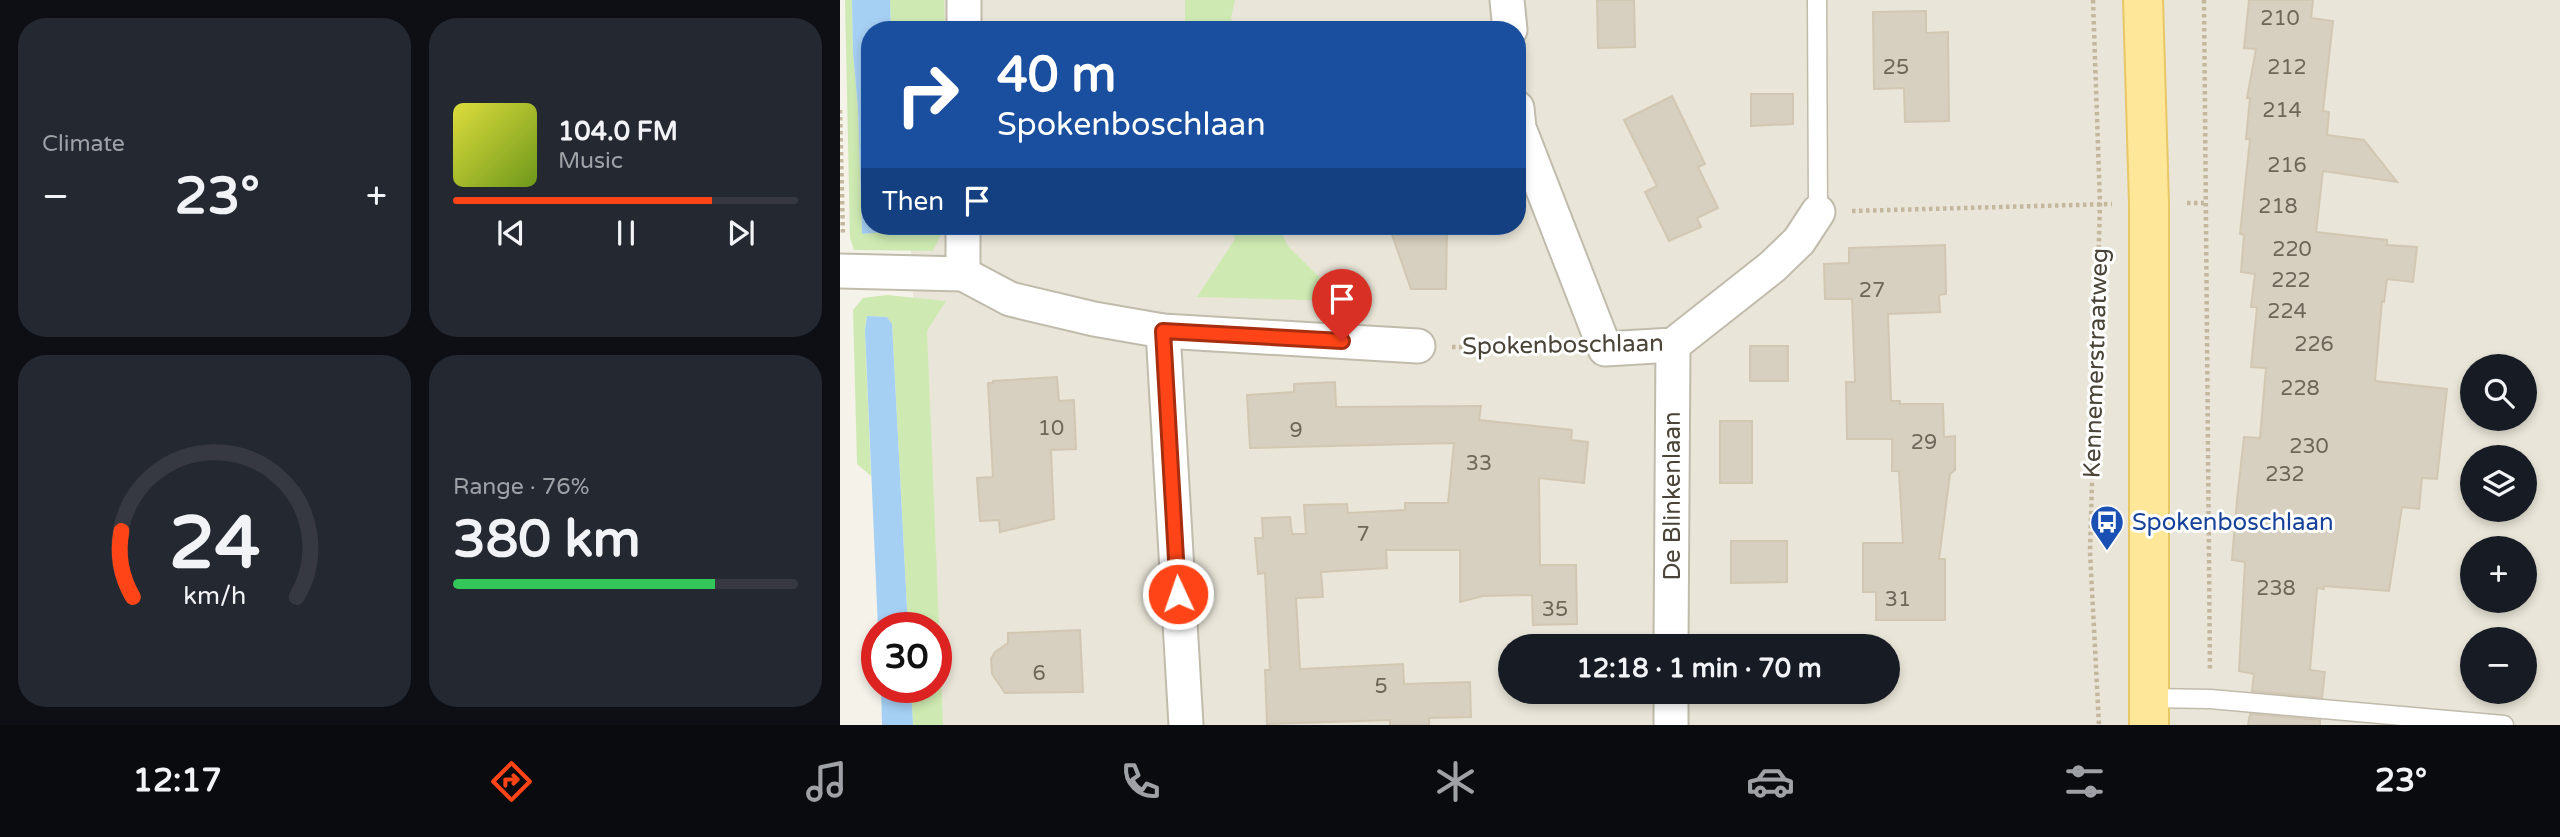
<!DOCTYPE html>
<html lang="en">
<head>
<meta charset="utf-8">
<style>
  :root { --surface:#171b24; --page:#242831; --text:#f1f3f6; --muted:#9ea1a6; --line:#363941; --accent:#ff4517 }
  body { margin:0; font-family:"Varela Round",sans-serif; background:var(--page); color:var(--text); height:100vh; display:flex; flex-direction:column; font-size:26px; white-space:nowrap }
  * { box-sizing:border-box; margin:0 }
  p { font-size:23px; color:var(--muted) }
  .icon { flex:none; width:38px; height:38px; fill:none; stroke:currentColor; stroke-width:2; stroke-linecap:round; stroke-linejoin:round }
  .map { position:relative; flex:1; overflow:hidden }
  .drawer { display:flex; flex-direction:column; gap:18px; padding:18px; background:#0d0f14; width:840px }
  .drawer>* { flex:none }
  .hud { position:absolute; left:21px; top:21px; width:665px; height:214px; border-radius:28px; box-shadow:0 4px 10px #0003; background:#1a4fa0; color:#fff; overflow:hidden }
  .fabs { position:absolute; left:1620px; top:354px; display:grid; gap:14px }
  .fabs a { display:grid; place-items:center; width:77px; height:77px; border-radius:50%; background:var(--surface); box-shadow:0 4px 10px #0003; font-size:35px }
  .speed { position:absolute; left:21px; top:612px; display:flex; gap:14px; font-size:35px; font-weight:700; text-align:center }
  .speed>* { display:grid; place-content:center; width:91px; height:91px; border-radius:50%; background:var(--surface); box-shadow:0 4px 10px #0003; line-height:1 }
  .speed .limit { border:10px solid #d22; background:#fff; color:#111 }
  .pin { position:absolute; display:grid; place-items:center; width:60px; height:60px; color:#fff; margin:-72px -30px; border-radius:50% 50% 50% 0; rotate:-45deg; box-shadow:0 0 7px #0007 }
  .pin .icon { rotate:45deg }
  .me { position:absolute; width:77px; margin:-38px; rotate:357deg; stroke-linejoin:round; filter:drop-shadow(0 0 5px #0008) }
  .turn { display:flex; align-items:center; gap:24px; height:147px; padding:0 21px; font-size:32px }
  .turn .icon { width:91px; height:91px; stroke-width:2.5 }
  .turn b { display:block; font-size:49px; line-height:60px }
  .then { display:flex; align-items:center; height:66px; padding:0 21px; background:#0003; gap:14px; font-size:26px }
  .big { font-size:52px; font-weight:700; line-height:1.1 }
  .drawer .tile { flex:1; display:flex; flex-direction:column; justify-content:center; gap:10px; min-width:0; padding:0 24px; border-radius:28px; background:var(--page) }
  .drawer .dial { align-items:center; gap:0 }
  .dial svg { height:182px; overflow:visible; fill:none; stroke:var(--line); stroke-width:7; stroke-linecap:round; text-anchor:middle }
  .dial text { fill:var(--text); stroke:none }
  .song { display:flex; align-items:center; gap:21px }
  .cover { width:84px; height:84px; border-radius:10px; background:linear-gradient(135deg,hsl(60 70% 55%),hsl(80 70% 35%)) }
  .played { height:7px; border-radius:4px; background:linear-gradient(90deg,var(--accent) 75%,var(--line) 75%) }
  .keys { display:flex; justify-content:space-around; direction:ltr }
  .heat { display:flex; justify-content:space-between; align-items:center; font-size:38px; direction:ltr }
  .charge { height:10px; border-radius:5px; background:linear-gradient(90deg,#34c759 76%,var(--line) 0) }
  .drawer .tiles { flex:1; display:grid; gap:18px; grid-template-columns:repeat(2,1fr) }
  .trip { position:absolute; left:658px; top:634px; width:402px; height:70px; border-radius:35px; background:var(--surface); box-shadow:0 4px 10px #0003; font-weight:700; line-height:70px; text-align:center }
  .dock { display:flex; height:112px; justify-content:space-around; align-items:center; background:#090b0e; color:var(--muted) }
  .dock .icon { width:49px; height:49px }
  .dock .selected { color:var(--accent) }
  .dock b { font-size:32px; color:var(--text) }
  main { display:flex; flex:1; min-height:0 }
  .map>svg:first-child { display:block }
  .residential { fill:#e9e5d8; fill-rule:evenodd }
  .green { fill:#ceeab2 }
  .water { fill:#a5cff3 }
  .building { fill:#d7cfbf; stroke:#d2c7b2; stroke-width:2 }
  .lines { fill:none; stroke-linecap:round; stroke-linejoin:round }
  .lane-casing { stroke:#c1bbac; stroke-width:21 }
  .street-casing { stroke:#c1bbac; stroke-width:37 }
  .primary-casing { stroke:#e8c766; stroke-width:42 }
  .path { stroke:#c3b89d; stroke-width:4.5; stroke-dasharray:3.5 3.5; stroke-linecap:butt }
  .lane { stroke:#fff; stroke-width:18 }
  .street { stroke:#fff; stroke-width:33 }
  .primary { stroke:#ffe799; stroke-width:38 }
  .route-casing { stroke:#a62d0f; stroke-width:18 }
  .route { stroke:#ff4517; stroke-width:12 }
  .labels { text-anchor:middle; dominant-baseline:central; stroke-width:6; stroke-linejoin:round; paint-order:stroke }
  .number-label { font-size:21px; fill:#6d6659 }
  .street-label { font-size:24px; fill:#4a4337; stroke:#fff }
  .transit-label { font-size:24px; fill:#164399; stroke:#fff; text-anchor:start }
</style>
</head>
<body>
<main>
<section class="drawer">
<div class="tiles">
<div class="tile"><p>Climate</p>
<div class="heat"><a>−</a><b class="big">23°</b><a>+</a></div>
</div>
<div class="tile">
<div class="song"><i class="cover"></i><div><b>104.0 FM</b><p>Music</p></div></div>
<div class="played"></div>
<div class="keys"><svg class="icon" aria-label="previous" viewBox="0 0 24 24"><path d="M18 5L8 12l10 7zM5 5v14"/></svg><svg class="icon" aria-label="pause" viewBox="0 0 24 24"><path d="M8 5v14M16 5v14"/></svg><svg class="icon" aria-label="next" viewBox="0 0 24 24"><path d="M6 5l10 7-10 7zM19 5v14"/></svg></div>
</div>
<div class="tile dial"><svg viewBox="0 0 100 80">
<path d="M14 69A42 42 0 1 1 86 69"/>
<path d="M14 69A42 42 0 0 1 9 40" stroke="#ff4517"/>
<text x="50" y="56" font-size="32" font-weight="700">24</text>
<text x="50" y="72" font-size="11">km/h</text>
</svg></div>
<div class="tile"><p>Range · 76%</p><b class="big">380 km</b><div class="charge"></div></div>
</div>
</section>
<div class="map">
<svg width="1720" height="725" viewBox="0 0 1720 725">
  <rect width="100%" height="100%" fill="#f5f2ea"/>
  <path class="residential" d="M60 0H1720V725H93L96 688V628H88L70 226H677V30H61ZM1633 366H1685V418H1633ZM1633 457H1685V509H1633ZM1633 548H1685V600H1633ZM1633 639H1685V691H1633ZM670 646H1048V691H670Z"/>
  <g class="green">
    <polygon points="5,0 12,0 13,53 18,109 22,234 56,231 56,226 105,226 93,251 14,250 10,238"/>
    <polygon points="50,0 104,0 105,30 51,30"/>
    <polygon points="345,0 395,0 391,18 394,30 345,30"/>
    <polygon points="390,226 438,226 448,246 503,301 357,297 395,239"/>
    <polygon points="47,295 106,301 87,331 103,725 73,725 71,688 96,688 96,628 68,628 52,324 47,317 27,316 25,330 31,476 17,464 13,310 23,298"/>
  </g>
  <g class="water">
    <polygon points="12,0 50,0 51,30 30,30 30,226 56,226 56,231 22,234 18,109 13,53"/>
    <polygon points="27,316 47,317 52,324 68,628 38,628 25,330"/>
    <polygon points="41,688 71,688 73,725 42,725"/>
  </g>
  <g class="building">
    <polygon points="757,0 794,0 795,47 758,48"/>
    <polygon points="1409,0 1473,0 1471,18 1493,21 1483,111 1489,112 1487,135 1524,140 1557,182 1483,171 1476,232 1547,240 1547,245 1577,247 1573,282 1547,279 1544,302 1542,301 1535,381 1607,389 1597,479 1582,478 1579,509 1562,507 1549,591 1484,586 1484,589 1477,588 1470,670 1485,672 1482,698 1412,691 1414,674 1399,671 1405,562 1392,560 1397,500 1404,437 1420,438 1426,368 1411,367 1417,307 1411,307 1415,274 1401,272 1404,235 1400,234 1410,139 1406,139 1410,98 1407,98 1416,49 1404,48"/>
    <polygon points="1086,11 1086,33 1108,32 1109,121 1065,122 1064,88 1034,89 1033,12"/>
    <polygon points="911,94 953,94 953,124 911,126"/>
    <polygon points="832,96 865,164 858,167 878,208 857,218 861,227 829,241 805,192 817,186 784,120"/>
    <polygon points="549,226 607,226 606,289 571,289"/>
    <polygon points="1105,245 1106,294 1099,295 1100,312 1048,314 1051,401 1060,401 1060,404 1103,404 1104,437 1115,436 1115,470 1110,474 1099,559 1105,559 1105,620 1036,620 1036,592 1023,592 1023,543 1063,543 1059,471 1052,471 1052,439 1007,439 1006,382 1015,382 1012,299 985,299 984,264 1009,263 1009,248"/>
    <rect x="910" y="346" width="38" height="35"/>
    <polygon points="217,377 219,401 234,400 236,449 211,450 214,519 160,532 159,520 140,521 137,478 153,477 148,383 153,383 153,381"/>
    <polygon points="495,382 496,407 641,406 639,420 732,430 731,440 748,442 744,483 699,478 700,565 736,565 737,624 693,625 692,595 643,596 620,602 620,550 546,550 547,568 481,572 483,597 456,598 460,669 563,664 564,684 630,682 631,717 589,718 589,725 550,725 550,720 427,724 425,670 430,670 425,573 418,574 415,538 423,538 422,518 450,517 452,534 466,534 464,505 507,504 508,513 565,510 565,503 608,503 614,443 410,448 407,395 454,392 454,384"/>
    <rect x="880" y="421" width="32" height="62"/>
    <polygon points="891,541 947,541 947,582 891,583"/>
    <polygon points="240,630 243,692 165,693 152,674 151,659 155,652 168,643 168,633"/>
    <polygon points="1410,714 1480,720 1480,725 1408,725"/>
  </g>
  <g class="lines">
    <g class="lane-casing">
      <g id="lane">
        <polyline points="977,0 978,212"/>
        <polyline points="1309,698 1370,699 1664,725"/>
      </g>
    </g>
    <g class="street-casing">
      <g id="street">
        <polyline points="667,0 670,30"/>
        <polyline points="124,30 124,0"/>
        <polyline points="677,108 679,128 765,349 833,345 932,267 959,241 978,212"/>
        <polyline points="0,271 123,274 170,299 254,319 323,331 578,346"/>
        <polyline points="123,274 123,226"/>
        <polyline points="323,331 346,725"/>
        <polyline points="831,646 833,345"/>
        <polyline points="831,725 831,691"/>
      </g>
    </g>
    <g class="primary-casing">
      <polyline id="primary" points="1303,0 1309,204 1309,725"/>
    </g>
    <g class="path">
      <polyline points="1253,0 1260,204 1250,552 1259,725"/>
      <polyline points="1364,0 1370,672"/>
      <polyline points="0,110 3,236"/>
      <polyline points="1347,203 1364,203"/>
      <polyline points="1012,211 1272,204"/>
      <polyline points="612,347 726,348"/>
    </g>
    <use href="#lane" class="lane"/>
    <use href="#street" class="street"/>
    <use href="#primary" class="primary"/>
  </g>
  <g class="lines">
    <g class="route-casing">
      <polyline id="route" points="338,594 323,331 502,341"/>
    </g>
    <use href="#route" class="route"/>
  </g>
  <defs>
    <g id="bus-pin" transform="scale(1.75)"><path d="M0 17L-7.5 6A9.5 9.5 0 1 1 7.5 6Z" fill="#1a4fb4" stroke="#fff"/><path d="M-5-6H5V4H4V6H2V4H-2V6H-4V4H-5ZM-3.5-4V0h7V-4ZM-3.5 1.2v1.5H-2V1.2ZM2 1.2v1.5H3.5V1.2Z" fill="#fff"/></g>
  </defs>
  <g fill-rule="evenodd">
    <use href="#bus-pin" x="1267" y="522"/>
  </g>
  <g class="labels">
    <g class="number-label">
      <text x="1440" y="18">210</text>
      <text x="1056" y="67">25</text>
      <text x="1447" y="67">212</text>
      <text x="1442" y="110">214</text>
      <text x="1447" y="165">216</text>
      <text x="1438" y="206">218</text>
      <text x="1452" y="249">220</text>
      <text x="1451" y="280">222</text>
      <text x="1032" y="290">27</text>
      <text x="1447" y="311">224</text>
      <text x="1474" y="344">226</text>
      <text x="1460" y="388">228</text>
      <text x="211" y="428">10</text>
      <text x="456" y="430">9</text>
      <text x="1084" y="442">29</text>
      <text x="1469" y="446">230</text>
      <text x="639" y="463">33</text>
      <text x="1445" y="474">232</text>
      <text x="523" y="534">7</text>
      <text x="1436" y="588">238</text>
      <text x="1058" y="599">31</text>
      <text x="715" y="609">35</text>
      <text x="199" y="673">6</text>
      <text x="541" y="686">5</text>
    </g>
    <g class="street-label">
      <text transform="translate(723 345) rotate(-1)">Spokenboschlaan</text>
      <text transform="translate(1256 363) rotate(-88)">Kennemerstraatweg</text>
      <text transform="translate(832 496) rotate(-90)">De Blinkenlaan</text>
    </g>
    <g class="transit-label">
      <text x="1292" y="522">Spokenboschlaan</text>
    </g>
  </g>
</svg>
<div class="fabs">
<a><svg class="icon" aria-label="search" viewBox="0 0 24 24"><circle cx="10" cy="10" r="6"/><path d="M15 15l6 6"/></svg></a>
<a><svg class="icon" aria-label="layers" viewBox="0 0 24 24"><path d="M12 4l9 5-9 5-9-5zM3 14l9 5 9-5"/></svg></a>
<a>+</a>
<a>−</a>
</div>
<div class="speed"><div class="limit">30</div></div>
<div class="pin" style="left:502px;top:341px;background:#d93025"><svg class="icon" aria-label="arrive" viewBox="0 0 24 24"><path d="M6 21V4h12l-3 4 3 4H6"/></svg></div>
<svg class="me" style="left:338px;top:594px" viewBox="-20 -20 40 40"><circle r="17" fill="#ff4517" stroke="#fff" stroke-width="3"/><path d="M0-11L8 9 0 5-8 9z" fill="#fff"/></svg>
<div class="trip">12:18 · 1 min · 70 m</div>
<div class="hud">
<div class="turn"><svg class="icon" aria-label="right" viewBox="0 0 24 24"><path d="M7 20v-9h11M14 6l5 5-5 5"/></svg><div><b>40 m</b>Spokenboschlaan</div></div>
<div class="then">Then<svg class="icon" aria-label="arrive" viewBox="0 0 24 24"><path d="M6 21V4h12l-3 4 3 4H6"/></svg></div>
</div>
</div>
</main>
<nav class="dock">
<b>12:17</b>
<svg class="icon selected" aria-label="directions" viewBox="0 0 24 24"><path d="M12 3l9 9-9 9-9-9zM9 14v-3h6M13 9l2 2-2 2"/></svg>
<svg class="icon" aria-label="music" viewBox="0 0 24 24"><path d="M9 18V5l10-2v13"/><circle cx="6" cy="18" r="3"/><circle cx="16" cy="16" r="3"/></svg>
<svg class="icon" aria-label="phone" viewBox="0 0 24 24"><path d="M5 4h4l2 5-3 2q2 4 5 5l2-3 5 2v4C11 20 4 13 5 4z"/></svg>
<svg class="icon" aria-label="climate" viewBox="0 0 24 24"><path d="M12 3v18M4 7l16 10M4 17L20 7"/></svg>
<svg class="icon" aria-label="car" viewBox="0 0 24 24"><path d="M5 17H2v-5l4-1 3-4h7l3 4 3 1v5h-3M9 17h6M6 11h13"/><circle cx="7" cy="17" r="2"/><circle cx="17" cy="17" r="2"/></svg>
<svg class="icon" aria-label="filters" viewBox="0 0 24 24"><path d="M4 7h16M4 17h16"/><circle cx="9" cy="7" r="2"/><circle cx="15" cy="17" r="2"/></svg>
<b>23°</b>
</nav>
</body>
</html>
